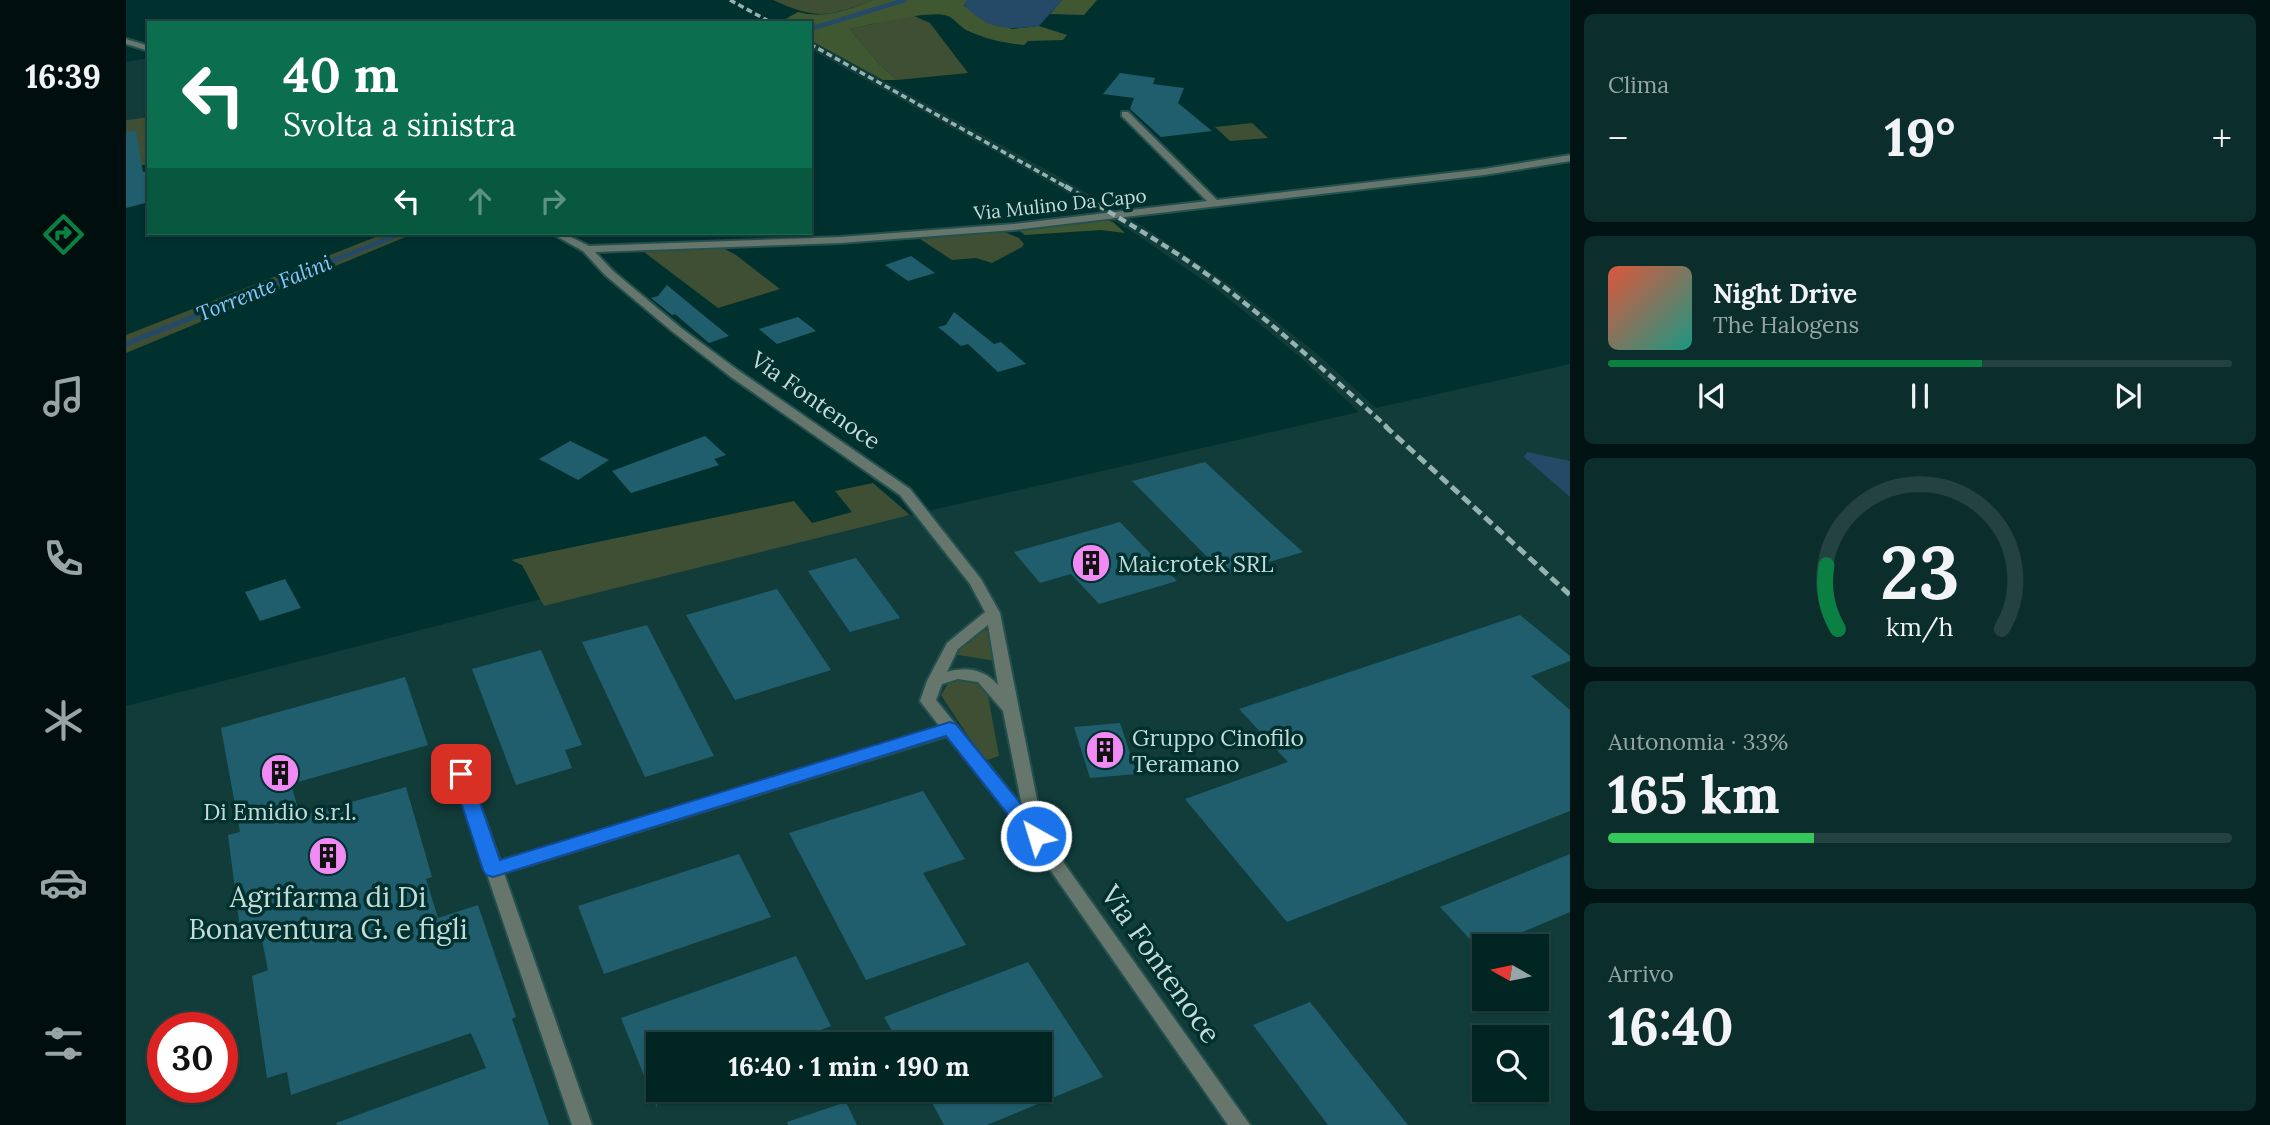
<!DOCTYPE html>
<html lang="it">
<head>
<meta charset="utf-8">
<style>
  :root { --surface:#012523; --page:#0b2d2b; --text:#f1f3f6; --muted:#96a5a6; --line:#234241; --accent:#0b8043 }
  body { margin:0; font-family:Lora,serif; background:var(--page); color:var(--text); height:100vh; display:flex; flex-direction:column; font-size:26px; white-space:nowrap }
  * { box-sizing:border-box; margin:0 }
  p { font-size:23px; color:var(--muted) }
  .icon { flex:none; width:38px; height:38px; fill:none; stroke:currentColor; stroke-width:2; stroke-linecap:round; stroke-linejoin:round }
  .map { position:relative; flex:1; overflow:hidden }
  .side { display:flex; flex-direction:column; gap:14px; padding:14px; background:#011413; width:700px }
  .side>* { flex:none }
  .top-card { position:absolute; left:21px; top:21px; width:665px; height:214px; border-radius:0px; box-shadow:0 2px 5px #0004,0 0 0 2px var(--line); background:#0b6e4f; color:#fff; overflow:hidden }
  .needle { width:46px; rotate:279deg }
  .controls { position:absolute; left:1346px; top:934px; display:grid; gap:14px }
  .controls a { display:grid; place-items:center; width:77px; height:77px; border-radius:0px; background:var(--surface); box-shadow:0 2px 5px #0004,0 0 0 2px var(--line); font-size:35px }
  .speed { position:absolute; left:21px; top:1012px; display:flex; gap:14px; font-size:35px; font-weight:700; text-align:center }
  .speed>* { display:grid; place-content:center; width:91px; height:91px; border-radius:50%; background:var(--surface); box-shadow:0 2px 5px #0004,0 0 0 2px var(--line); line-height:1 }
  .speed .limit { border:10px solid #d22; background:#fff; color:#111 }
  .pin { position:absolute; display:grid; place-items:center; width:60px; height:60px; color:#fff; margin:-30px; border-radius:14px; box-shadow:0 4px 10px #0006 }
  .me { position:absolute; width:77px; margin:-38px; rotate:321deg; stroke-linejoin:round; filter:drop-shadow(0 0 5px #0008) }
  .turn { display:flex; align-items:center; gap:24px; height:147px; padding:0 21px; font-size:32px }
  .turn .icon { width:91px; height:91px; stroke-width:2.5 }
  .turn b { display:block; font-size:49px; line-height:60px }
  .lanes { display:flex; align-items:center; height:66px; padding:0 21px; background:#0003; justify-content:center; gap:35px; direction:ltr }
  .lanes .off { opacity:.35 }
  .big { font-size:52px; font-weight:800; line-height:1.1 }
  .side .card { flex:1; display:flex; flex-direction:column; justify-content:center; gap:10px; min-width:0; padding:0 24px; border-radius:10px; background:var(--page) }
  .side .dial { align-items:center; gap:0 }
  .dial svg { height:182px; overflow:visible; fill:none; stroke:var(--line); stroke-width:7; stroke-linecap:round; text-anchor:middle }
  .dial text { fill:var(--text); stroke:none }
  .song { display:flex; align-items:center; gap:21px }
  .cover { width:84px; height:84px; border-radius:10px; background:linear-gradient(135deg,hsl(10 70% 55%),hsl(170 70% 35%)) }
  .played { height:7px; border-radius:4px; background:linear-gradient(90deg,var(--accent) 60%,var(--line) 60%) }
  .keys { display:flex; justify-content:space-around; direction:ltr }
  .heat { display:flex; justify-content:space-between; align-items:center; font-size:38px; direction:ltr }
  .charge { height:10px; border-radius:5px; background:linear-gradient(90deg,#34c759 33%,var(--line) 0) }
  .trip { position:absolute; left:520px; top:1032px; width:406px; height:70px; border-radius:0px; background:var(--surface); box-shadow:0 2px 5px #0004,0 0 0 2px var(--line); font-weight:800; line-height:70px; text-align:center }
  main { display:flex; flex:1; min-height:0 }
  .tabs { display:flex; flex-direction:column; width:126px; justify-content:space-around; align-items:center; background:#000f0e; color:var(--muted) }
  .tabs .icon { width:49px; height:49px }
  .tabs .current { color:var(--accent) }
  .tabs b { font-size:32px; color:var(--text) }
  .map>svg:first-child { display:block }
  .built { fill:#113c3a; fill-rule:evenodd }
  .green { fill:#3e4f34 }
  .forest { fill:#405832 }
  .water { fill:#244a67 }
  .lines { fill:none; stroke-linecap:round; stroke-linejoin:round }
  .stream-far1 { stroke:#244a67; stroke-width:4.5 }
  .stream { stroke:#244a67; stroke-width:5 }
  .building { fill:#205e6d }
  .street-casing { stroke:#24504e; stroke-width:4 }
  .street { fill:#67766d; fill-rule:evenodd }
  .rail-far2 { stroke:#96b2b0; stroke-width:3.5; stroke-dasharray:6 3.5; stroke-linecap:butt }
  .rail-far1 { stroke:#96b2b0; stroke-width:4.5; stroke-dasharray:8 4.5; stroke-linecap:butt }
  .rail { stroke:#96b2b0; stroke-width:5; stroke-dasharray:10 5; stroke-linecap:butt }
  .route { fill:#1a73e8; stroke:#114b97; stroke-width:2 }
  .labels { text-anchor:middle; dominant-baseline:central; stroke-width:7; stroke-linejoin:round; paint-order:stroke }
  .far-street-label { font-size:19px; fill:#c5dbd9; stroke:#01312f }
  .far-water-label { font-size:21px; font-style:italic; fill:#89c7fa; stroke:#01312f }
  .street-label { font-size:23px; fill:#c5dbd9; stroke:#01312f }
  .poi-label { font-size:23px; fill:#c5dbd9; stroke:#01312f; text-anchor:start }
  .near-poi-label { font-size:28px; fill:#c5dbd9; stroke:#01312f }
  .near-street-label { font-size:28px; fill:#c5dbd9; stroke:#01312f }
</style>
</head>
<body>
<main>
<nav class="tabs">
<b>16:39</b>
<svg class="icon current" aria-label="directions" viewBox="0 0 24 24"><path d="M12 3l9 9-9 9-9-9zM9 14v-3h6M13 9l2 2-2 2"/></svg>
<svg class="icon" aria-label="music" viewBox="0 0 24 24"><path d="M9 18V5l10-2v13"/><circle cx="6" cy="18" r="3"/><circle cx="16" cy="16" r="3"/></svg>
<svg class="icon" aria-label="phone" viewBox="0 0 24 24"><path d="M5 4h4l2 5-3 2q2 4 5 5l2-3 5 2v4C11 20 4 13 5 4z"/></svg>
<svg class="icon" aria-label="climate" viewBox="0 0 24 24"><path d="M12 3v18M4 7l16 10M4 17L20 7"/></svg>
<svg class="icon" aria-label="car" viewBox="0 0 24 24"><path d="M5 17H2v-5l4-1 3-4h7l3 4 3 1v5h-3M9 17h6M6 11h13"/><circle cx="7" cy="17" r="2"/><circle cx="17" cy="17" r="2"/></svg>
<svg class="icon" aria-label="filters" viewBox="0 0 24 24"><path d="M4 7h16M4 17h16"/><circle cx="9" cy="7" r="2"/><circle cx="15" cy="17" r="2"/></svg>
</nav>
<div class="map">
<svg width="1444" height="1125" viewBox="0 0 1444 1125">
  <rect width="100%" height="100%" fill="#01312f"/>
  <g class="built">
    <path d="M684 40 930 175 1021 229 1108 288 1190 353 1250 408 1444 364V1125H0V706L415 599 418 606 754 522 1233 412 1173 356 1093 291 1008 233 918 179 684 49ZM1358 947H1410V999H1358ZM37 1027H96V1087H37ZM1358 1038H1410V1090H1358ZM532 1045H914V1090H532Z"/>
    <polygon points="23,58 23,117 0,120 0,62"/>
  </g>
  <g class="green">
    <path d="M647 0H747C703 17 690 20 647 0Z"/>
    <polygon points="786,15 804,23 842,73 771,80 754,65 724,29"/>
    <polygon points="23,117 23,164 0,168 0,120"/>
    <polygon points="1126,123 1142,138 1104,141 1089,127"/>
    <polygon points="878,232 893,238 898,244 896,247 866,263 850,258 826,260 794,239"/>
    <polygon points="260,233 289,233 0,353 0,335"/>
    <polygon points="595,247 610,255 654,289 592,308 514,249"/>
    <polygon points="747,483 784,515 418,606 396,565 385,560 668,501 686,523 726,512 709,491"/>
    <polygon points="857,629 863,631 869,661 827,654 829,649"/>
    <polygon points="834,680 857,684 861,690 873,756 861,760 856,757 815,695 822,684"/>
  </g>
  <g class="forest">
    <path d="M747 0H841L838 6 886 29 913 26 941 35 937 40 902 41 898 45C878 43 859 39 840 30 833 26 829 19 822 16 807 9 743 25 724 29L754 65 771 80H757L684 40V23L656 21 672 12C698 19 722 10 747 0Z"/>
    <polygon points="936,0 971,0 958,15 924,14"/>
    <polygon points="979,220 987,222 999,233 975,230 899,235 894,231"/>
  </g>
  <g class="water">
    <path d="M841 0H936L913 26C879 30 862 30 838 5Z"/>
    <polygon points="1401,452 1444,461 1444,497 1398,457"/>
  </g>
  <g class="lines">
    <polyline class="stream-far1" points="684,29 779,0"/>
    <polyline class="stream" points="0,344 276,233"/>
  </g>
  <g class="building">
    <polygon points="994,73 1029,78 1027,84 1058,88 1052,103 1086,131 1035,137 1004,109 1008,98 977,94"/>
    <polygon points="10,131 17,172 23,171 23,202 0,208 0,132"/>
    <polygon points="785,256 809,273 782,281 759,265"/>
    <polygon points="541,285 548,291 603,336 583,343 549,314 546,315 525,298 532,296"/>
    <polygon points="828,312 868,344 875,342 900,364 872,372 842,344 835,346 812,327 820,325"/>
    <polygon points="672,317 690,331 651,344 633,329"/>
    <polygon points="579,436 600,455 588,459 593,465 505,493 486,471"/>
    <polygon points="444,441 483,460 452,480 413,459"/>
    <polygon points="1079,462 1149,527 1177,552 1099,575 1006,481"/>
    <polygon points="994,522 1051,581 973,604 945,574 914,583 888,552"/>
    <polygon points="730,558 774,618 724,632 682,571"/>
    <polygon points="159,579 175,608 134,621 119,592"/>
    <polygon points="651,589 705,670 609,700 560,615"/>
    <polygon points="1394,615 1444,656 1444,661 1405,676 1444,710 1444,811 1161,922 1059,799 1162,762 1113,709"/>
    <polygon points="521,625 588,756 519,777 456,642"/>
    <polygon points="415,650 456,745 439,750 446,768 390,785 346,669"/>
    <polygon points="279,677 302,745 165,784 174,816 280,787 306,877 300,879 312,918 352,905 390,1017 386,1019 423,1125 211,1125 210,1123 360,1068 345,1033 165,1095 161,1072 141,1078 126,976 142,970 134,930 115,936 102,835 114,832 95,728"/>
    <polygon points="994,723 1011,774 964,778 948,727"/>
    <polygon points="797,791 839,859 797,873 840,945 740,980 663,833"/>
    <polygon points="613,854 645,917 478,974 452,906"/>
    <polygon points="1444,854 1444,912 1354,950 1314,907"/>
    <polygon points="670,956 705,1026 656,1045 532,1045 531,1108 495,1018"/>
    <polygon points="902,962 977,1077 861,1125 818,1125 799,1090 914,1090 914,1045 774,1045 758,1017"/>
    <polygon points="1184,1002 1230,1060 1282,1125 1202,1125 1127,1025"/>
    <polygon points="720,1102 731,1125 662,1125 661,1122"/>
  </g>
  <g class="lines">
    <g class="street-casing">
      <g id="street">
        <polygon points="0,39 23,46 23,51 0,44"/>
        <path d="M996 112H1002L1091 200 1358 169 1444 155V161L1358 175 888 230 714 243 469 252 487 271 555 328 613 371 784 489 855 579 874 613 918 835 1124 1125H1102L904 841 821 736 378 873 466 1125H446L327 774 329 770H341L343 774 374 861 814 727 794 701 801 681 821 643 859 612 844 584 774 495 605 377 547 332 479 275 457 251 425 233H437L463 246 714 237 888 224 1081 201 996 116ZM862 625 872 685C859 670 841 666 821 672L832 649ZM832 679 852 682 877 711 896 806 810 700 816 684Z"/>
      </g>
    </g>
    <use href="#street" class="street"/>
    <g class="rail-far2">
      <polyline points="604,0 646,23"/>
      <polyline points="684,44 942,188"/>
    </g>
    <path class="rail-far1" d="M939 186C995 219 1052 251 1102 290 1158 333 1209 380 1261 427"/>
    <polyline class="rail" points="1259,426 1444,595"/>
  </g>
  <polygon class="route" points="824,722 830,724 917,831 920,836 917,841 910,843 903,841 820,736 367,877 360,875 357,870 326,774 328,769 342,769 344,774 374,860"/>
  <defs>
    <g id="building-disc" transform="scale(2.0125)"><circle r="9.5" fill="#f18af4" stroke="#01312f"/><path d="M-4-6H4V6H1V3H-1V6H-4ZM-2.5-4.3h1.7v1.8h-1.7ZM.8-4.3h1.7v1.8H.8ZM-2.5-1h1.7V.8h-1.7ZM.8-1h1.7V.8H.8Z" fill="#111"/></g>
  </defs>
  <g fill-rule="evenodd">
    <use href="#building-disc" x="965" y="563"/>
    <use href="#building-disc" x="979" y="750"/>
    <use href="#building-disc" x="154" y="773"/>
    <use href="#building-disc" x="202" y="856"/>
  </g>
  <g class="labels">
    <g class="far-street-label">
      <text transform="translate(934 204) rotate(-6)">Via Mulino Da Capo</text>
    </g>
    <g class="far-water-label">
      <text transform="translate(138 288) rotate(-22)">Torrente Falini</text>
    </g>
    <g class="street-label">
      <text transform="translate(690 400) rotate(35)">Via Fontenoce</text>
    </g>
    <g class="poi-label">
      <text x="992" y="563">Maicrotek SRL</text>
      <text x="1006" y="737">Gruppo Cinofilo<tspan x="1006" dy="26">Teramano</tspan></text>
      <text x="154" y="811" text-anchor="middle">Di Emidio s.r.l.</text>
    </g>
    <g class="near-poi-label">
      <text x="202" y="897">Agrifarma di Di<tspan x="202" dy="32">Bonaventura G. e figli</tspan></text>
    </g>
    <g class="near-street-label">
      <text transform="translate(1035 964) rotate(55)">Via Fontenoce</text>
    </g>
  </g>
</svg>
<div class="controls">
<a><svg class="needle" viewBox="-14 -14 28 28"><path d="M0-13l5 13h-10z" fill="#e53935"/><path d="M0 13l5-13h-10z" fill="#96a5a6"/></svg></a>
<a><svg class="icon" aria-label="search" viewBox="0 0 24 24"><circle cx="10" cy="10" r="6"/><path d="M15 15l6 6"/></svg></a>
</div>
<div class="speed"><div class="limit">30</div></div>
<div class="pin" style="left:335px;top:774px;background:#d93025"><svg class="icon" aria-label="arrive" viewBox="0 0 24 24"><path d="M6 21V4h12l-3 4 3 4H6"/></svg></div>
<svg class="me" style="left:910px;top:836px" viewBox="-20 -20 40 40"><circle r="17" fill="#1a73e8" stroke="#fff" stroke-width="3"/><path d="M0-11L8 9 0 5-8 9z" fill="#fff"/></svg>
<div class="trip">16:40 · 1 min · 190 m</div>
<div class="top-card">
<div class="turn"><svg class="icon" aria-label="left" viewBox="0 0 24 24"><path d="M17 20v-9H6M10 6l-5 5 5 5"/></svg><div><b>40 m</b>Svolta a sinistra</div></div>
<div class="lanes"><svg class="icon" aria-label="left" viewBox="0 0 24 24"><path d="M17 20v-9H6M10 6l-5 5 5 5"/></svg><svg class="icon off" aria-label="ahead" viewBox="0 0 24 24"><path d="M12 20V5M6 11l6-6 6 6"/></svg><svg class="icon off" aria-label="right" viewBox="0 0 24 24"><path d="M7 20v-9h11M14 6l5 5-5 5"/></svg></div>
</div>
</div>
<section class="side">
<div class="card"><p>Clima</p>
<div class="heat"><a>−</a><b class="big">19°</b><a>+</a></div>
</div>
<div class="card">
<div class="song"><i class="cover"></i><div><b>Night Drive</b><p>The Halogens</p></div></div>
<div class="played"></div>
<div class="keys"><svg class="icon" aria-label="previous" viewBox="0 0 24 24"><path d="M18 5L8 12l10 7zM5 5v14"/></svg><svg class="icon" aria-label="pause" viewBox="0 0 24 24"><path d="M8 5v14M16 5v14"/></svg><svg class="icon" aria-label="next" viewBox="0 0 24 24"><path d="M6 5l10 7-10 7zM19 5v14"/></svg></div>
</div>
<div class="card dial"><svg viewBox="0 0 100 80">
<path d="M14 69A42 42 0 1 1 86 69"/>
<path d="M14 69A42 42 0 0 1 9 41" stroke="#0b8043"/>
<text x="50" y="56" font-size="32" font-weight="700">23</text>
<text x="50" y="72" font-size="11">km/h</text>
</svg></div>
<div class="card"><p>Autonomia · 33%</p><b class="big">165 km</b><div class="charge"></div></div>
<div class="card"><p>Arrivo</p><b class="big">16:40</b></div>
</section>
</main>
</body>
</html>
